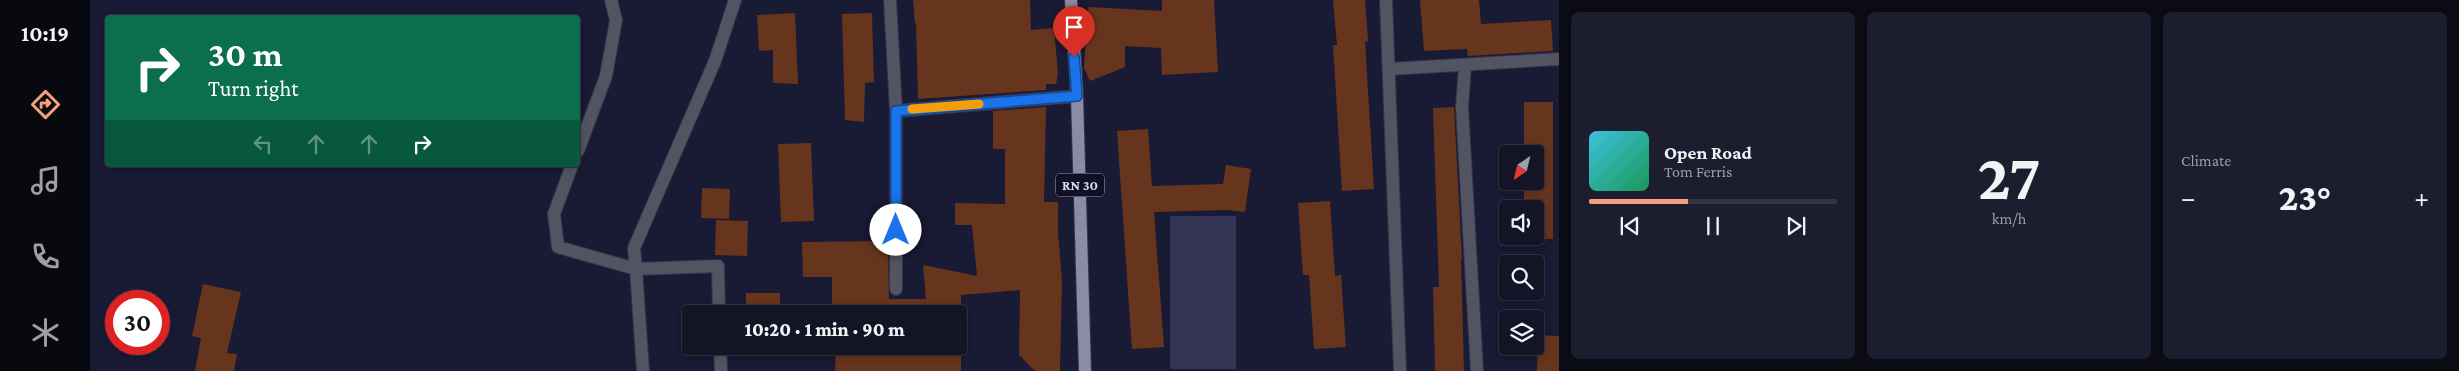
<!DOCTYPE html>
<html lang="en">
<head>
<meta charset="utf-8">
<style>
  :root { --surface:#131426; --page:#1c1d2e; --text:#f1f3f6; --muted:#9d9ea7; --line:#323343; --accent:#f1a17c }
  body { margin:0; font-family:"Crimson Pro",serif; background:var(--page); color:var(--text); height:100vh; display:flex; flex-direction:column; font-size:19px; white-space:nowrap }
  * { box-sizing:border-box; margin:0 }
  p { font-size:16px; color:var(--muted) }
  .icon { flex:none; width:28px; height:28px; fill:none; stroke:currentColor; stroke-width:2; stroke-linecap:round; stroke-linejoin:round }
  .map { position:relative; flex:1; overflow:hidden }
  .side { display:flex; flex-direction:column; gap:12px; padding:12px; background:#0a0b15; width:900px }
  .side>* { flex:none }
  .hud { position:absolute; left:15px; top:15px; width:475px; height:152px; border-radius:5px; box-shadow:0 2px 8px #0003,0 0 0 1px var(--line); background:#0b6e4f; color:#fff; overflow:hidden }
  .needle { width:32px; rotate:215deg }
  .tools { position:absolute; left:1409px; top:145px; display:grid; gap:10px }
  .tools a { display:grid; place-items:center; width:45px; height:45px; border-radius:5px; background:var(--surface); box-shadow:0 2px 8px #0003,0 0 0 1px var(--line); font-size:25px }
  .speed { position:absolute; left:15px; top:290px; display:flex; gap:10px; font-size:25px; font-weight:700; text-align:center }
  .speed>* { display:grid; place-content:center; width:65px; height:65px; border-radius:50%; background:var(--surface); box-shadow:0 2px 8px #0003,0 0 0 1px var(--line); line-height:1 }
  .speed .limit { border:8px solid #d22; background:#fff; color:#111 }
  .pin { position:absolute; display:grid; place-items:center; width:42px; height:42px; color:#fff; margin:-51px -21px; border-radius:50% 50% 50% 0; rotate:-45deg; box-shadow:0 0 5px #0007 }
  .pin .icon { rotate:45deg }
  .me { position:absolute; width:55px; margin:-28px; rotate:0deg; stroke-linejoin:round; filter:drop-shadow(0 0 4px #0008) }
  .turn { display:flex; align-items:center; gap:18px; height:105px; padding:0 20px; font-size:22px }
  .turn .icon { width:65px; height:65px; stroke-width:2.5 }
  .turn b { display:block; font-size:35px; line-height:42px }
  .lanes { display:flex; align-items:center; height:48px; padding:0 20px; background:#0003; justify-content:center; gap:25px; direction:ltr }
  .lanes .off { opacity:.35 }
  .big { font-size:38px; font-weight:800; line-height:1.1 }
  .side .widget { flex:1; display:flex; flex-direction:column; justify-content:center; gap:8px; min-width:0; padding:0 18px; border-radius:8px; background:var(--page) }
  .side .dial { align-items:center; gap:0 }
  .dial b { font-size:65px; line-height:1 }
  .song { display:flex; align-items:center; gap:15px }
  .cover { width:60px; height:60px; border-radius:8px; background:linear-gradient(135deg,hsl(190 70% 55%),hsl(150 70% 35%)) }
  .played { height:5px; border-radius:2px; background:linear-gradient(90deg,var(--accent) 40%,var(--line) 40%) }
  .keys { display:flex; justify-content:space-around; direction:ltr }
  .heat { display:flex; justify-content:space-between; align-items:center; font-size:28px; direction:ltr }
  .side .tiles { flex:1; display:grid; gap:12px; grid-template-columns:repeat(3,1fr) }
  .trip { position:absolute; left:592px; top:305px; width:285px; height:50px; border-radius:5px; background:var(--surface); box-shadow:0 2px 8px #0003,0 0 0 1px var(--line); font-weight:800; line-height:50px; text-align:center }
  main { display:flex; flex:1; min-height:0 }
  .tab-bar { display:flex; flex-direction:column; width:90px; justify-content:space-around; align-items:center; background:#08080f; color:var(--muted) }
  .tab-bar .icon { width:35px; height:35px }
  .tab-bar .selected { color:var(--accent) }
  .tab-bar b { font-size:22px; color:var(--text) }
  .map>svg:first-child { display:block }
  .green { fill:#343554 }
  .building { fill:#67351d }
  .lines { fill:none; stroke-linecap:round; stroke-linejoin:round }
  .street-casing { stroke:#34354d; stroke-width:14 }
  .primary-casing { stroke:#34354d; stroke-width:14 }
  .street { stroke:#535462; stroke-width:12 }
  .primary { stroke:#898ba7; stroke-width:12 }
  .route-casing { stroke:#114b97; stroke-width:12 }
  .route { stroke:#1a73e8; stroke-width:9 }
  .slow { stroke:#f59e0b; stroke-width:9 }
  .labels { text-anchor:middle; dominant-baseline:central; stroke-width:5; stroke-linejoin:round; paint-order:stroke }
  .shield { fill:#111029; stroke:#9ea0b4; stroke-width:1 }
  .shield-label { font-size:14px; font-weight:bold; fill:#dbddef }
</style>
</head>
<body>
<main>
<nav class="tab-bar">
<b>10:19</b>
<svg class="icon selected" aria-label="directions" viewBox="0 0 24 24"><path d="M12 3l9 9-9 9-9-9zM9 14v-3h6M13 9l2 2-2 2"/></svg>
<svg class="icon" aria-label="music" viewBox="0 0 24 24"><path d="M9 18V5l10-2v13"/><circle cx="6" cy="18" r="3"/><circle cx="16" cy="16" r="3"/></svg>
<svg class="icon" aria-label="phone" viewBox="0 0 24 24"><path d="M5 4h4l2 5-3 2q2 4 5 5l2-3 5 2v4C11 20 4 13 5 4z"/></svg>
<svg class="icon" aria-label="climate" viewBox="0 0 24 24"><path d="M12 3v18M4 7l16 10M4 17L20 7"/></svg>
</nav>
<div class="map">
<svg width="1469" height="371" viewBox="0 0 1469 371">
  <rect width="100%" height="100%" fill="#191a33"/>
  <rect class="green" x="1080" y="216" width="66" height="153"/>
  <g class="building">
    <polygon points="823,0 940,0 941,30 964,28 968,74 966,84 956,84 956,90 828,99 826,23 825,23"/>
    <polygon points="1072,0 1124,0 1128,72 1072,75 1071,48 1035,46 1035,67 1000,81 994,68 998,7 1072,11"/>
    <polygon points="1243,0 1275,0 1278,41 1275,42 1284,189 1252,191 1243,45 1247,45"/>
    <polygon points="1330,0 1389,0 1391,24 1461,20 1463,51 1378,56 1377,49 1334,51"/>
    <polygon points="705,13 708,84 683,83 683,50 669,51 667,15"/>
    <polygon points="782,13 784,82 775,83 774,122 755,120 752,14"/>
    <polygon points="1434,102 1463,102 1463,239 1435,238 1435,236 1445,236 1445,209 1434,209 1434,181 1445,181 1445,154 1434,154"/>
    <polygon points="956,107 954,202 968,202 968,232 972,281 970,371 945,371 929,355 930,290 871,295 871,371 745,371 746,346 869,346 869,314 742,314 742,277 713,277 712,242 798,241 799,299 836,299 833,265 887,276 882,225 865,225 865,203 915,204 915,149 903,149 903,111"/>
    <polygon points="1364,107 1372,259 1371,259 1374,371 1345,371 1343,287 1349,287 1343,108"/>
    <polygon points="1058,129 1062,186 1133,184 1136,165 1161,169 1155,212 1137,210 1064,212 1074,347 1042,349 1027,131"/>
    <polygon points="721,143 724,221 691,222 688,144"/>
    <polygon points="612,188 640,189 639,219 611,218"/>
    <polygon points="1240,201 1245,276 1251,275 1256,347 1224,349 1219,275 1213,275 1208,203"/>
    <polygon points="626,220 658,221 657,256 625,255"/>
    <polygon points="113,284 151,292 137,353 147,354 144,371 105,371 111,338 102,336"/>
    <rect x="656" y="293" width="34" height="21"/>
    <polygon points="1448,335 1469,336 1469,371 1447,371"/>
  </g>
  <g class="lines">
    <g class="street-casing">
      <g id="street">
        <polyline points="800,0 806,111 806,289"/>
        <polyline points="1296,0 1310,371"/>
        <polyline points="1375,66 1372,107 1387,371"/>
        <polyline points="1299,69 1469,59"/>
        <polyline points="806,111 987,96"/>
        <polyline points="488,151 516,76 526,20 521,0"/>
        <polyline points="482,165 464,214 468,247 546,269 553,371"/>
        <polyline points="629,314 628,266 546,269 544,248 625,61 645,0"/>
        <polyline points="630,346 631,371"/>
      </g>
    </g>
    <g class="primary-casing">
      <polyline id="primary" points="981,0 987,96 995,371"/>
    </g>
    <use href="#street" class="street"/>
    <use href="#primary" class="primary"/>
  </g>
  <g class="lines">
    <g class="route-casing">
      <polyline id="route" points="806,230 806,111 987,96 984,57"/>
    </g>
    <use href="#route" class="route"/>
    <polyline class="slow" points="822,109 889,104"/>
  </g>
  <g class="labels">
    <rect class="shield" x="966" y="173.5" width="48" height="23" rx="4"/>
    <g class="shield-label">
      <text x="990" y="185">RN 30</text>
    </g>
  </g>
</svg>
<div class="tools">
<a><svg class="needle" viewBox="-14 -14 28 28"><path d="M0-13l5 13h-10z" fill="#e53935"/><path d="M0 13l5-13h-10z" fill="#9d9ea7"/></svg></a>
<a><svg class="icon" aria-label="sound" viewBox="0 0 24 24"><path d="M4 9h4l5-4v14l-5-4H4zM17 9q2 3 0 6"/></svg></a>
<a><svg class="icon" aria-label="search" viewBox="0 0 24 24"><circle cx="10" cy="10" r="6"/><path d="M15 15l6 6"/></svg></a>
<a><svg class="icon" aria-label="layers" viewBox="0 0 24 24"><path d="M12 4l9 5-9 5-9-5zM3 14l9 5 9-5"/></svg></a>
</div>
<div class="speed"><div class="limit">30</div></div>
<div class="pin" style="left:984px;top:57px;background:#d93025"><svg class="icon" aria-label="arrive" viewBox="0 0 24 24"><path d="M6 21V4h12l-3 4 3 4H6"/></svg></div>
<svg class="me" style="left:806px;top:230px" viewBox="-20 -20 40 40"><circle r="19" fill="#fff"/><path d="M0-13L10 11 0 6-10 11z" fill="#1a73e8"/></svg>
<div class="trip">10:20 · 1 min · 90 m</div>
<div class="hud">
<div class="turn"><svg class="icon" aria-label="right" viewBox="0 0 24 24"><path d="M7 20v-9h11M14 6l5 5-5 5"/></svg><div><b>30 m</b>Turn right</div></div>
<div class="lanes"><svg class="icon off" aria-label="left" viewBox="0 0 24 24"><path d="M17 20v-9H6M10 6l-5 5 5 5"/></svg><svg class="icon off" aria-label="ahead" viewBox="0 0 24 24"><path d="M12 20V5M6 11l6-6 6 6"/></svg><svg class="icon off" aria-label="ahead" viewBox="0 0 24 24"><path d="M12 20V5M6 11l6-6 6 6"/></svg><svg class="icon" aria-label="right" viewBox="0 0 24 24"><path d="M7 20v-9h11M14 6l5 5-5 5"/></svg></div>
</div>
</div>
<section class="side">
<div class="tiles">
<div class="widget">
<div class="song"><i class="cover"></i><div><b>Open Road</b><p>Tom Ferris</p></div></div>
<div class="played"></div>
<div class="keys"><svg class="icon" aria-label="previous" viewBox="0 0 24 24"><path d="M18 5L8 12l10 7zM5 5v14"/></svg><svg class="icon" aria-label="pause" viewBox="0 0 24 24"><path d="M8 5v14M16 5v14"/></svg><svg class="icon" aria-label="next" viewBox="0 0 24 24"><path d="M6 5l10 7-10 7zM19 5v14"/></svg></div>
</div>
<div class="widget dial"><b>27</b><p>km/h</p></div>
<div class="widget"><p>Climate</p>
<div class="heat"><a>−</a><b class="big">23°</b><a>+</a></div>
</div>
</div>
</section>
</main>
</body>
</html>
